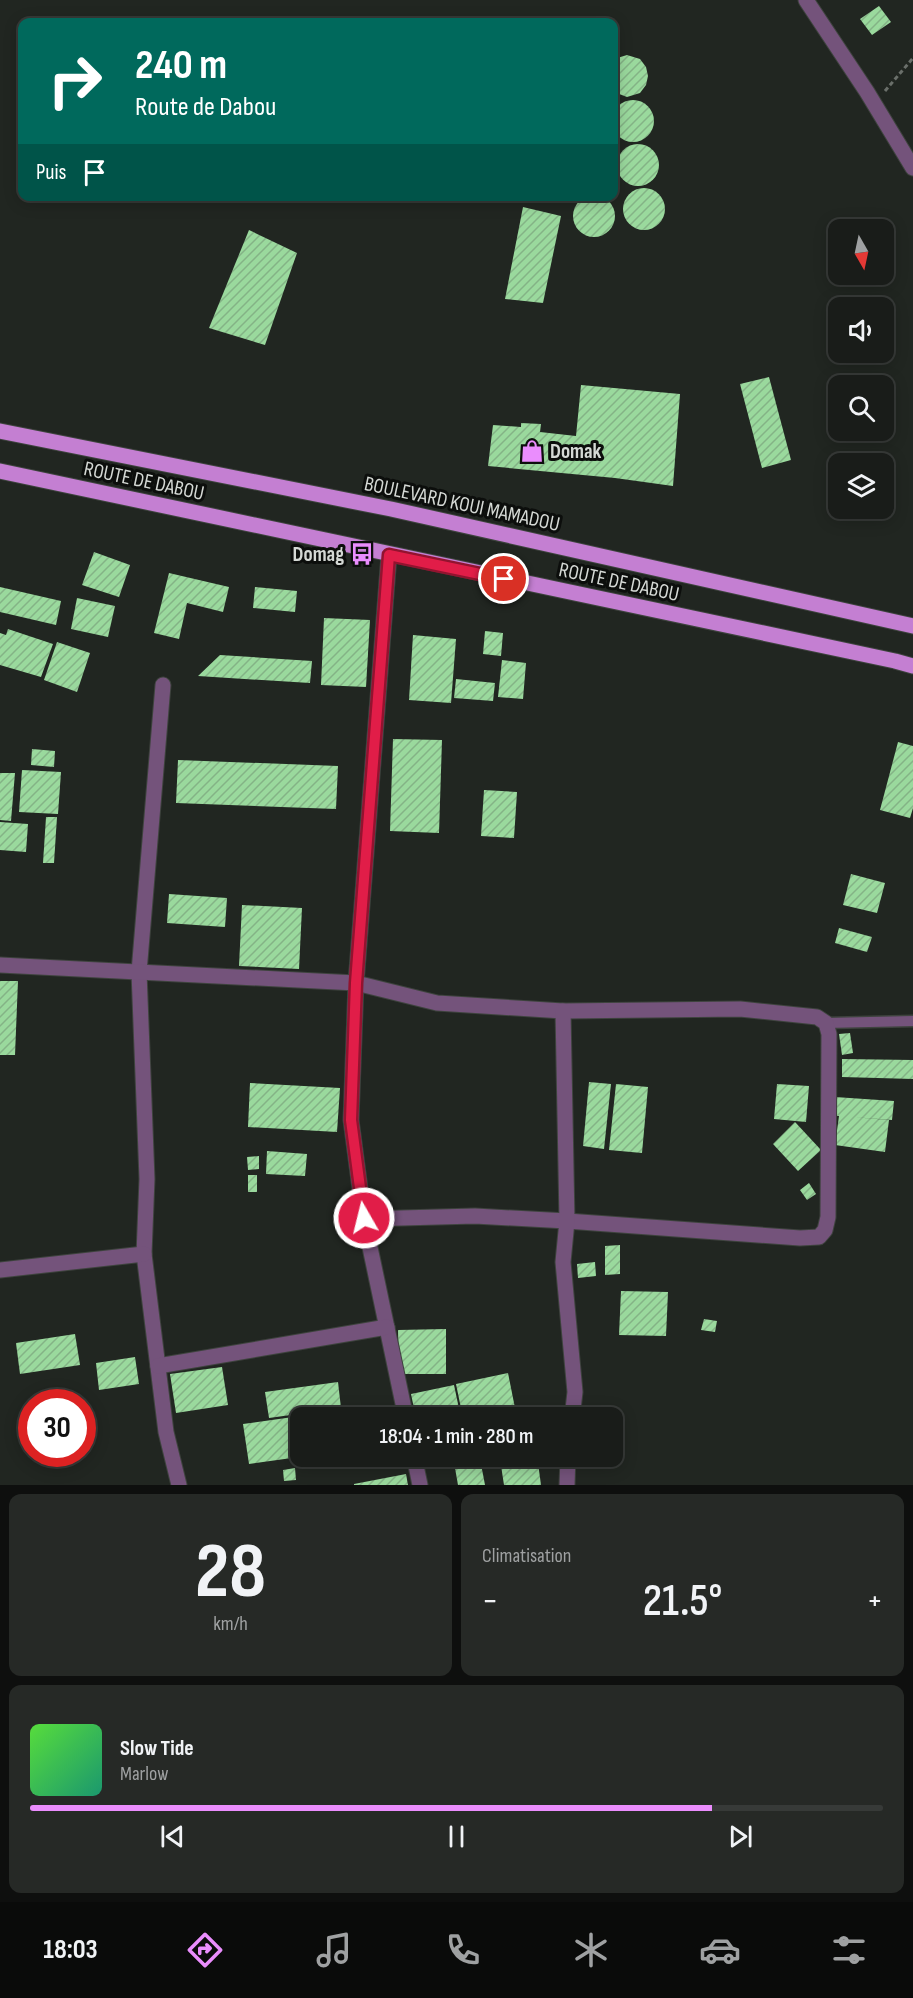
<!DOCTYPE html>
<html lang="fr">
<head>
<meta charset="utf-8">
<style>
  :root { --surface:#191c19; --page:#262926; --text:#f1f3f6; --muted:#9fa1a2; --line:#373a38; --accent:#ea8dfd }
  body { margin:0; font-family:"Sofia Sans Condensed",sans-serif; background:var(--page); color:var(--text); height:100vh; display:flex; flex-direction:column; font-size:22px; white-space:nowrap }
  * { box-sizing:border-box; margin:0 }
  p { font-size:20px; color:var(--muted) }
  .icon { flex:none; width:33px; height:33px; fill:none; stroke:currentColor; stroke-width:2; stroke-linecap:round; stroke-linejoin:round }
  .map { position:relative; height:1485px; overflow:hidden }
  .panel { display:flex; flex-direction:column; gap:9px; padding:9px; background:#0e0f0e; flex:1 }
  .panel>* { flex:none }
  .banner { position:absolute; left:18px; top:18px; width:600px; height:183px; border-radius:12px; box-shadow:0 3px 15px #0003,0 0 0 2px var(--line); background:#00695c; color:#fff; overflow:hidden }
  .needle { width:39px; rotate:171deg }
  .buttons { position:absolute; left:828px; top:219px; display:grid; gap:12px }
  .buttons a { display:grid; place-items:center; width:66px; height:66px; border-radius:12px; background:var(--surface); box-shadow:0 3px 15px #0003,0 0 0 2px var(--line); font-size:30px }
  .speed { position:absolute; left:18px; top:1389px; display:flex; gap:12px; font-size:30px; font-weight:700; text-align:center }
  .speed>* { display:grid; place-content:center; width:78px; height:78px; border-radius:50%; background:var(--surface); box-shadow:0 3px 15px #0003,0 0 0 2px var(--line); line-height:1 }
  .speed .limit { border:9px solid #d22; background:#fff; color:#111 }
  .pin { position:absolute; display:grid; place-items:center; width:51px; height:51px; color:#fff; margin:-26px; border:3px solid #fff; border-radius:50%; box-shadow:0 2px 6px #0007 }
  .me { position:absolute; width:66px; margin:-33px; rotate:352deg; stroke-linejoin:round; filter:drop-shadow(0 0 4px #0008) }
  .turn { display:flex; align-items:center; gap:21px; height:126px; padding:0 18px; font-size:27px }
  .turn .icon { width:78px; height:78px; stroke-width:2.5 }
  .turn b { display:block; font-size:42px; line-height:51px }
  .then { display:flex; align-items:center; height:57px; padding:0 18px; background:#0003; gap:12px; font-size:22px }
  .big { font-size:45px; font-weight:600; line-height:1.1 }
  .panel .tile { flex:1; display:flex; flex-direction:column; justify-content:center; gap:9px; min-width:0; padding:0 21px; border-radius:12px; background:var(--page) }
  .panel .dial { align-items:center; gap:0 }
  .dial b { font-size:78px; line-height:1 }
  .song { display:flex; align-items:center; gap:18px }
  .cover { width:72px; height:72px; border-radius:9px; background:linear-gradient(135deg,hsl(110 70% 55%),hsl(160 70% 35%)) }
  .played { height:6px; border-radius:3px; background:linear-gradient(90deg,var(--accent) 80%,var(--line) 80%) }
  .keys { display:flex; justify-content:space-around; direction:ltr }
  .heat { display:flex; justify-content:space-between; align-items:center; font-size:33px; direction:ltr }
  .panel .tiles { flex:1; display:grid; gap:9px; grid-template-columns:1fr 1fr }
  .tile:last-child { grid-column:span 2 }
  .trip { position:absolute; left:290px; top:1407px; width:333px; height:60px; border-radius:12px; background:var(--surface); box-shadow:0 3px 15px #0003,0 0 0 2px var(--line); font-weight:600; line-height:60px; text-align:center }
  .tab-bar { display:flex; height:96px; justify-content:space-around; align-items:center; background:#0a0b0a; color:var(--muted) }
  .tab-bar .icon { width:42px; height:42px }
  .tab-bar .selected { color:var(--accent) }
  .tab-bar b { font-size:27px; color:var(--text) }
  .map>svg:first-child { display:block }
  .building { fill:url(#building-hatch) }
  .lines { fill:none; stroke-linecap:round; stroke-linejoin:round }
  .service-casing { stroke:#3e433e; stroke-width:13 }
  .minor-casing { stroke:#3e433e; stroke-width:17 }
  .tertiary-casing { stroke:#3e433e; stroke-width:17 }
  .primary-casing { stroke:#3e433e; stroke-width:17 }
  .path { stroke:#6a6f6a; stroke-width:3; stroke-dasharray:4.5 3; stroke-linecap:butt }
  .service { stroke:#74537b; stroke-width:10 }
  .minor { stroke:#74537b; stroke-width:15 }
  .tertiary { stroke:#74537b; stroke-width:15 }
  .primary { stroke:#c47fd2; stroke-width:15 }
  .route-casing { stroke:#92132f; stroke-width:15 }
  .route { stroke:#e11d48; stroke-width:10 }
  .labels { text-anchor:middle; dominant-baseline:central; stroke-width:6; stroke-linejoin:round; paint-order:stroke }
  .poi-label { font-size:21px; font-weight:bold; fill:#d5d9d5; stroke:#0c0e0c; text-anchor:start }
  .street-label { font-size:21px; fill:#d5d9d5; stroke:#0c0e0c }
</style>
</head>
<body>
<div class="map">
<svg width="913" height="1485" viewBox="0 0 913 1485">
  <defs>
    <pattern id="building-hatch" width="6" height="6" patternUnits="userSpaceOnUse" patternTransform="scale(1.5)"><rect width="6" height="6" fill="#9ad99d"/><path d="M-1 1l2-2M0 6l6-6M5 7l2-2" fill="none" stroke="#84b386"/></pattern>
  </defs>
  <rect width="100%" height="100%" fill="#212621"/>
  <g class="building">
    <polygon points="879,6 891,22 872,35 860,19"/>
    <polygon points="627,55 640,59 646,67 648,76 646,85 640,93 627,97 614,92 614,59"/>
    <circle cx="633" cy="121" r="21"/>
    <circle cx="638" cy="165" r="21"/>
    <circle cx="644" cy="209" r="21"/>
    <circle cx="594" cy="216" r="21"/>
    <polygon points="523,207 561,216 543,303 505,299"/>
    <polygon points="249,230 297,253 265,345 209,328"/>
    <polygon points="769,377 791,460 762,468 740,384"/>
    <polygon points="581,385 680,394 673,486 615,478 488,466 493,425 521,427 521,423 541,424 540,432 576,436"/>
    <polygon points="94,552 130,565 119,597 82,585"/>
    <polygon points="169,573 229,587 223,612 187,603 179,639 154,633"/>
    <polygon points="0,587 61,601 56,625 0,612"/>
    <polygon points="255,587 297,591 295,612 253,608"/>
    <polygon points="77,598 115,606 108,637 71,629"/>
    <polygon points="324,618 370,620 366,687 321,685"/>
    <polygon points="8,629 53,644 41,677 0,665 0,633 6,635"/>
    <polygon points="485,631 503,633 501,656 483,654"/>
    <polygon points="413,635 456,639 451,703 409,700"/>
    <polygon points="57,642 90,653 77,692 44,680"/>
    <polygon points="220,655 312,661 310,683 198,676"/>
    <polygon points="502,660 526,663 523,699 498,697"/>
    <polygon points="456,679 495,683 493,701 454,698"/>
    <polygon points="393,739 442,740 439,833 390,831"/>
    <polygon points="898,742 913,746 913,808 910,818 880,810"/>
    <polygon points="32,749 55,751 54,767 31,765"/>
    <polygon points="178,760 338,766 336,809 176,803"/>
    <polygon points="22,770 61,772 58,814 19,812"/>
    <polygon points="0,773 15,773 11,821 0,820"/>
    <polygon points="484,790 517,792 514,838 481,836"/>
    <polygon points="46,817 57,817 54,863 43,863"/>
    <polygon points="0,822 28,824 26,852 0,850"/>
    <polygon points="851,874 885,883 877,913 843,905"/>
    <polygon points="169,894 227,898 225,927 167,923"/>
    <polygon points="242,905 302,908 299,969 239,966"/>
    <polygon points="839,928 872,937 867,952 835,943"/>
    <polygon points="0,981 18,981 15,1055 0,1055"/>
    <polygon points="850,1033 853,1053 842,1055 839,1034"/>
    <polygon points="842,1059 913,1060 913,1079 842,1077"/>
    <polygon points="589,1082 611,1084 604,1149 583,1146"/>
    <polygon points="250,1083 340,1088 337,1132 248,1127"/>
    <polygon points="616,1084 648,1087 642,1153 609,1150"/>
    <polygon points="777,1084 809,1086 806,1122 774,1119"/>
    <polygon points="835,1097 894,1101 892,1120 852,1117 889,1120 885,1152 835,1145 839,1116 834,1116"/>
    <polygon points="795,1122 821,1150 798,1171 773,1144"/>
    <polygon points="267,1151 307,1154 305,1176 266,1174"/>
    <polygon points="259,1156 259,1169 248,1170 247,1157"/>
    <rect x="248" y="1175" width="9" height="17"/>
    <polygon points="809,1183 816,1194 807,1200 800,1190"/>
    <polygon points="620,1245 620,1274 605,1275 605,1246"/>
    <polygon points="595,1262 596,1276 578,1278 577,1264"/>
    <polygon points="621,1291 668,1292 666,1336 619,1335"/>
    <polygon points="704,1319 717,1321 715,1332 701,1330"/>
    <polygon points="446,1329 446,1374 399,1374 398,1330"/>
    <polygon points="75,1334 80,1365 20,1374 16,1343"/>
    <polygon points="135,1357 139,1384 99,1390 96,1363"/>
    <polygon points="222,1367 228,1405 176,1413 170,1374"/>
    <polygon points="508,1373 517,1418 463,1418 456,1384"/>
    <polygon points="338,1382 341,1408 269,1418 265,1392"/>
    <polygon points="454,1385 461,1418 416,1418 411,1394"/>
    <polygon points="293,1417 299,1457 249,1464 243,1424"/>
    <polygon points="519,1456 537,1456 541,1485 504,1485 500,1459"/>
    <polygon points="481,1464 485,1485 458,1485 455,1468"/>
    <polygon points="295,1468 296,1480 284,1481 283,1470"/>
    <polygon points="406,1474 408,1485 354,1485 354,1484"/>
  </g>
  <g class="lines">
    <g class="service-casing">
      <polyline id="service" points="826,1023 913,1021"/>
    </g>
    <g class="minor-casing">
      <g id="minor">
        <polyline points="389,555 356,983 351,1120 364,1219 406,1418"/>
        <polyline points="163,685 139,972 147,1179 144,1254 166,1432 179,1485"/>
        <polyline points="0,965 356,983 437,1003 563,1011 740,1009 817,1017 826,1023 829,1034 828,1217 825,1230 819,1237 800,1238 567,1221 475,1216 364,1219"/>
        <polyline points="563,1011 567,1221 563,1262 575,1392 572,1418"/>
        <polyline points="0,1270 144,1254"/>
        <polyline points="158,1366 387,1327"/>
        <polyline points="414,1456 420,1485"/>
        <polyline points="567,1485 568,1456"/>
      </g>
    </g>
    <g class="tertiary-casing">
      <polyline id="tertiary" points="806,0 867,92 913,168"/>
    </g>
    <g class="primary-casing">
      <g id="primary">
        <polyline points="0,431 391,509 913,626"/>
        <polyline points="0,471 895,661 913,666"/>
      </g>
    </g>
    <polyline class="path" points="885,91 913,58"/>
    <use href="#service" class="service"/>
    <use href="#minor" class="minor"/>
    <use href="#tertiary" class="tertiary"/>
    <use href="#primary" class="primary"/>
  </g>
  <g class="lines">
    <g class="route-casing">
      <polyline id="route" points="364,1218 351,1120 356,983 389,555 504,579"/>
    </g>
    <use href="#route" class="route"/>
  </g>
  <defs>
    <g id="shop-bare" transform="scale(1.8)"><path d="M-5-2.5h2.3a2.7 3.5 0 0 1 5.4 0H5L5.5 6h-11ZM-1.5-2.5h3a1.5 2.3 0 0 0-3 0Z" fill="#ea8dfd" stroke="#0c0e0c" stroke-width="2.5" paint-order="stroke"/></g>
    <g id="bus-bare" transform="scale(1.8)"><path d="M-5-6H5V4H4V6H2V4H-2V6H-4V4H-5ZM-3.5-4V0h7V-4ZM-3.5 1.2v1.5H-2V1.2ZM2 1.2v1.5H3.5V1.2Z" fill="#ea8dfd" stroke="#0c0e0c" stroke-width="2.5" paint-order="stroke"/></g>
  </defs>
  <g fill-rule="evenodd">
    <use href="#shop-bare" x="532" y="451"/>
    <use href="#bus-bare" x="362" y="554"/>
  </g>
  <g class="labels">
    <g class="poi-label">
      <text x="550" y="451">Domak</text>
      <text x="344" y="554" text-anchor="end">Domag</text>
    </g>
    <g class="street-label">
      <text transform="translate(144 481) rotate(12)">ROUTE DE DABOU</text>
      <text transform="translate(462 504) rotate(12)">BOULEVARD KOUI MAMADOU</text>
      <text transform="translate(619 582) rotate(12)">ROUTE DE DABOU</text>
    </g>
  </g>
</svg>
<div class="buttons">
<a><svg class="needle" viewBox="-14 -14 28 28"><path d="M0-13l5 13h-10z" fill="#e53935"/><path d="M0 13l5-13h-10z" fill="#9fa1a2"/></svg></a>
<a><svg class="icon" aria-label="sound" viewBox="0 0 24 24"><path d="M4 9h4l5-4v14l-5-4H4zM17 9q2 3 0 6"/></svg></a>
<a><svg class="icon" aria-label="search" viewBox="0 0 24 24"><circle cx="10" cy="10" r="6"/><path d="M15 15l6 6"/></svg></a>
<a><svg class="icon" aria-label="layers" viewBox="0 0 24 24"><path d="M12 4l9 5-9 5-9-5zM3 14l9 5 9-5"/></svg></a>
</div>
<div class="speed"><div class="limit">30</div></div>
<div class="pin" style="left:504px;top:579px;background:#d93025"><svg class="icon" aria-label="arrive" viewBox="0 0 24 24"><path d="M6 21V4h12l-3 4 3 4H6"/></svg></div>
<svg class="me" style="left:364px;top:1218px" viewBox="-20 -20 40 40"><circle r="17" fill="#e11d48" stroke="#fff" stroke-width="3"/><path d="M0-11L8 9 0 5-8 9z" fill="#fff"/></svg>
<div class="trip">18:04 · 1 min · 280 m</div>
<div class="banner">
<div class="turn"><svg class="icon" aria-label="right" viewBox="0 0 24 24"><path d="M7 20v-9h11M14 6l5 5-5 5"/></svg><div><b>240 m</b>Route de Dabou</div></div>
<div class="then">Puis<svg class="icon" aria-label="arrive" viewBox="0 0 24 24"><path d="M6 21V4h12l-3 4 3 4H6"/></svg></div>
</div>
</div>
<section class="panel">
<div class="tiles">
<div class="tile dial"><b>28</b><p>km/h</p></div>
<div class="tile"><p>Climatisation</p>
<div class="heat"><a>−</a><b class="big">21.5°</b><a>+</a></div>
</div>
<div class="tile">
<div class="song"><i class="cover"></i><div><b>Slow Tide</b><p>Marlow</p></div></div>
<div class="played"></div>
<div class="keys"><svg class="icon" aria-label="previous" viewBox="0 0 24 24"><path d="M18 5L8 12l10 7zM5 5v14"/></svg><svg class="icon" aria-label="pause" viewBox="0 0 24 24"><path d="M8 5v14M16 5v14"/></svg><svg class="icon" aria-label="next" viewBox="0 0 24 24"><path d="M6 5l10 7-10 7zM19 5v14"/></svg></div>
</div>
</div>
</section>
<nav class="tab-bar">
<b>18:03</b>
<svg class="icon selected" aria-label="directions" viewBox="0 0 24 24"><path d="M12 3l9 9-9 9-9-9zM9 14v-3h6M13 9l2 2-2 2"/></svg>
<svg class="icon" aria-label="music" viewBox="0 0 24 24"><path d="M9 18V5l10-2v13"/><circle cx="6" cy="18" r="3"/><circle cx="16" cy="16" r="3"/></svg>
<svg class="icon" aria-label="phone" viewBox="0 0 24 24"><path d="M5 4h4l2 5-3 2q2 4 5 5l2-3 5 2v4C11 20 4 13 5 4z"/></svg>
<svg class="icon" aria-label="climate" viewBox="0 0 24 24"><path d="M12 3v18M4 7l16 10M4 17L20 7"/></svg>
<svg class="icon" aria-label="car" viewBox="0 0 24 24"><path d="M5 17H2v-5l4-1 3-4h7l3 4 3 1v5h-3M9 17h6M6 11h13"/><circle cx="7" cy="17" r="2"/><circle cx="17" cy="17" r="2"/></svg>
<svg class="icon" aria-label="filters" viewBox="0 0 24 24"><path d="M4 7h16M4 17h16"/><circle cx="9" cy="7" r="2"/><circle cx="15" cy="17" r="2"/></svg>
</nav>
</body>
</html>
